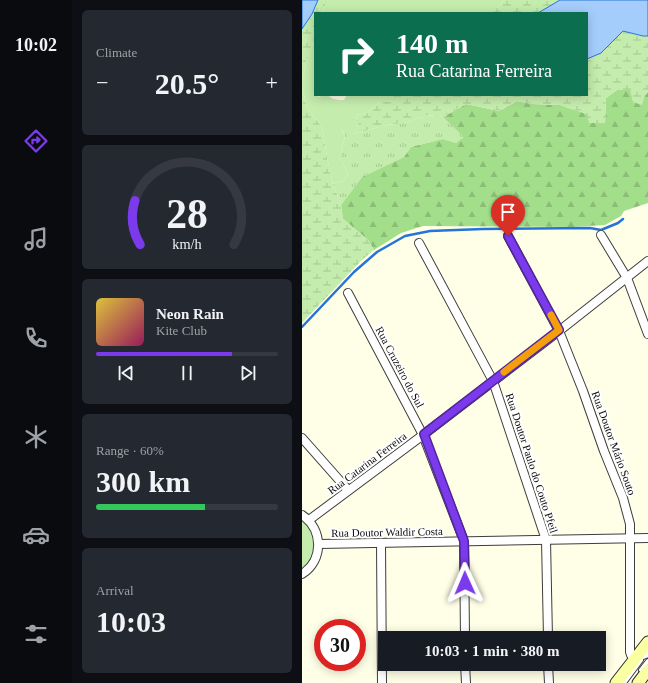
<!DOCTYPE html>
<html lang="en">
<head>
<meta charset="utf-8">
<style>
  :root { --surface:#171b24; --page:#242831; --text:#f1f3f6; --muted:#9ea1a6; --line:#363941; --accent:#7c3aed }
  body { margin:0; font-family:Georgia,serif; background:var(--page); color:var(--text); height:100vh; display:flex; flex-direction:column; font-size:15px; white-space:nowrap }
  * { box-sizing:border-box; margin:0 }
  p { font-size:13px; color:var(--muted) }
  .icon { flex:none; width:22px; height:22px; fill:none; stroke:currentColor; stroke-width:2; stroke-linecap:round; stroke-linejoin:round }
  .map { position:relative; flex:1; overflow:hidden }
  .details { display:flex; flex-direction:column; gap:10px; padding:10px; background:#0d0f14; width:230px }
  .details>* { flex:none }
  .banner { position:absolute; left:12px; top:12px; width:274px; height:84px; border-radius:0px; box-shadow:0 2px 10px #0003; background:#0b6e4f; color:#fff; overflow:hidden }
  .speed { position:absolute; left:12px; top:619px; display:flex; gap:8px; font-size:20px; font-weight:700; text-align:center }
  .speed>* { display:grid; place-content:center; width:52px; height:52px; border-radius:50%; background:var(--surface); box-shadow:0 2px 10px #0003; line-height:1 }
  .speed .limit { border:6px solid #d22; background:#fff; color:#111 }
  .pin { position:absolute; display:grid; place-items:center; width:34px; height:34px; color:#fff; margin:-41px -17px; border-radius:50% 50% 50% 0; rotate:-45deg; box-shadow:0 0 4px #0007 }
  .pin .icon { rotate:45deg }
  .me { position:absolute; width:44px; margin:-22px; rotate:359deg; stroke-linejoin:round; filter:drop-shadow(0 0 3px #0008) }
  .turn { display:flex; align-items:center; gap:14px; height:84px; padding:0 16px; font-size:18px }
  .turn .icon { width:52px; height:52px; stroke-width:2.5 }
  .turn b { display:block; font-size:28px; line-height:34px }
  .big { font-size:30px; font-weight:600; line-height:1.1 }
  .details .widget { flex:1; display:flex; flex-direction:column; justify-content:center; gap:6px; min-width:0; padding:0 14px; border-radius:6px; background:var(--page) }
  .details .dial { align-items:center; gap:0 }
  .dial svg { height:104px; overflow:visible; fill:none; stroke:var(--line); stroke-width:7; stroke-linecap:round; text-anchor:middle }
  .dial text { fill:var(--text); stroke:none }
  .song { display:flex; align-items:center; gap:12px }
  .cover { width:48px; height:48px; border-radius:6px; background:linear-gradient(135deg,hsl(50 70% 55%),hsl(330 70% 35%)) }
  .played { height:4px; border-radius:2px; background:linear-gradient(90deg,var(--accent) 75%,var(--line) 75%) }
  .keys { display:flex; justify-content:space-around; direction:ltr }
  .heat { display:flex; justify-content:space-between; align-items:center; font-size:22px; direction:ltr }
  .charge { height:6px; border-radius:3px; background:linear-gradient(90deg,#34c759 60%,var(--line) 0) }
  .trip { position:absolute; left:76px; top:631px; width:228px; height:40px; border-radius:0px; background:var(--surface); box-shadow:0 2px 10px #0003; font-weight:600; line-height:40px; text-align:center }
  main { display:flex; flex:1; min-height:0 }
  .menu { display:flex; flex-direction:column; width:72px; justify-content:space-around; align-items:center; background:#090b0e; color:var(--muted) }
  .menu .icon { width:28px; height:28px }
  .menu .active { color:var(--accent) }
  .menu b { font-size:18px; color:var(--text) }
  .map>svg:first-child { display:block }
  .grass { fill:url(#grass-tufts) }
  .forest { fill:url(#forest-firs) }
  .wetland { fill:url(#wetland-marsh) }
  .park { fill:#c4ecad }
  .water { fill:#a5cdfc; stroke:#2674da }
  .lines { fill:none; stroke-linecap:round; stroke-linejoin:round }
  .stream { stroke:#2674da; stroke-width:2.5 }
  .lane-casing { stroke:#3d3d3d; stroke-width:6 }
  .street-casing { stroke:#3d3d3d; stroke-width:10 }
  .secondary-casing { stroke:#2c2c2c; stroke-width:13 }
  .lane { stroke:#fff; stroke-width:4 }
  .street { stroke:#fff; stroke-width:8 }
  .secondary { stroke:#faffa1; stroke-width:11 }
  .route-casing { stroke:#51269a; stroke-width:10 }
  .route { stroke:#7c3aed; stroke-width:7 }
  .slow { stroke:#f59e0b; stroke-width:7 }
  .labels { text-anchor:middle; dominant-baseline:central; stroke-width:4; stroke-linejoin:round; paint-order:stroke }
  .street-label { font-size:11px; fill:#0a0a0a; stroke:#fff }
</style>
</head>
<body>
<main>
<nav class="menu">
<b>10:02</b>
<svg class="icon active" aria-label="directions" viewBox="0 0 24 24"><path d="M12 3l9 9-9 9-9-9zM9 14v-3h6M13 9l2 2-2 2"/></svg>
<svg class="icon" aria-label="music" viewBox="0 0 24 24"><path d="M9 18V5l10-2v13"/><circle cx="6" cy="18" r="3"/><circle cx="16" cy="16" r="3"/></svg>
<svg class="icon" aria-label="phone" viewBox="0 0 24 24"><path d="M5 4h4l2 5-3 2q2 4 5 5l2-3 5 2v4C11 20 4 13 5 4z"/></svg>
<svg class="icon" aria-label="climate" viewBox="0 0 24 24"><path d="M12 3v18M4 7l16 10M4 17L20 7"/></svg>
<svg class="icon" aria-label="car" viewBox="0 0 24 24"><path d="M5 17H2v-5l4-1 3-4h7l3 4 3 1v5h-3M9 17h6M6 11h13"/><circle cx="7" cy="17" r="2"/><circle cx="17" cy="17" r="2"/></svg>
<svg class="icon" aria-label="filters" viewBox="0 0 24 24"><path d="M4 7h16M4 17h16"/><circle cx="9" cy="7" r="2"/><circle cx="15" cy="17" r="2"/></svg>
</nav>
<section class="details">
<div class="widget"><p>Climate</p>
<div class="heat"><a>−</a><b class="big">20.5°</b><a>+</a></div>
</div>
<div class="widget dial"><svg viewBox="0 0 100 80">
<path d="M14 69A42 42 0 1 1 86 69"/>
<path d="M14 69A42 42 0 0 1 10 35" stroke="#7c3aed"/>
<text x="50" y="56" font-size="32" font-weight="700">28</text>
<text x="50" y="72" font-size="11">km/h</text>
</svg></div>
<div class="widget">
<div class="song"><i class="cover"></i><div><b>Neon Rain</b><p>Kite Club</p></div></div>
<div class="played"></div>
<div class="keys"><svg class="icon" aria-label="previous" viewBox="0 0 24 24"><path d="M18 5L8 12l10 7zM5 5v14"/></svg><svg class="icon" aria-label="pause" viewBox="0 0 24 24"><path d="M8 5v14M16 5v14"/></svg><svg class="icon" aria-label="next" viewBox="0 0 24 24"><path d="M6 5l10 7-10 7zM19 5v14"/></svg></div>
</div>
<div class="widget"><p>Range · 60%</p><b class="big">300 km</b><div class="charge"></div></div>
<div class="widget"><p>Arrival</p><b class="big">10:03</b></div>
</section>
<div class="map">
<svg width="346" height="683" viewBox="0 0 346 683">
  <defs>
    <pattern id="grass-tufts" width="24" height="20" patternUnits="userSpaceOnUse"><rect width="24" height="20" fill="#c4ecad"/><path d="M3 7l-1-3M5 7V3M7 7l1-3M15 17l-1-3M17 17v-4M19 17l1-3" fill="none" stroke="#a7c994"/></pattern>
    <pattern id="forest-firs" width="22" height="20" patternUnits="userSpaceOnUse"><rect width="22" height="20" fill="#a3de8b"/><path d="M5 1l3.5 6h-7zM16 11l3.5 6h-7z" fill="#8bbd77"/></pattern>
    <pattern id="wetland-marsh" width="20" height="14" patternUnits="userSpaceOnUse"><rect width="20" height="14" fill="#c4ecad"/><path d="M1 5h8M5 5V1M11 12h8M15 12V8" fill="none" stroke="#a7c994"/></pattern>
  </defs>
  <rect width="100%" height="100%" fill="#fffee6"/>
  <polygon class="grass" points="126,115 141,117 163,137 154,143 141,139 109,147 102,157 60,177 39,205 31,184 42,181 46,174 38,158 43,136 39,128 52,134 84,125 102,123"/>
  <polygon class="forest" points="315,90 329,90 343,95 346,92 346,203 322,211 319,216 303,225 270,227 121,226 99,233 72,250 66,240 41,219 39,205 60,177 102,157 109,147 141,139 154,143 162,137 141,117 164,104 197,111 215,101 229,104 258,105 285,114 303,123 304,98"/>
  <g class="wetland">
    <polygon points="16,0 26,0 20,13 13,13 13,39 5,57 0,82 0,29 10,14"/>
    <polygon points="202,0 258,0 236,13 187,13 191,12"/>
    <polygon points="321,31 341,36 346,36 346,92 343,95 340,105 331,102 328,90 315,90 304,98 303,123 287,123 285,114 258,105 229,104 215,101 197,111 164,104 141,117 126,115 102,123 84,125 52,134 56,125 54,115 65,113 78,102 89,102 91,95 285,95 285,59 299,53"/>
    <polygon points="0,87 5,107 20,127 25,157 31,184 39,205 41,219 66,240 72,250 59,261 0,323"/>
  </g>
  <g class="park">
    <polygon points="26,0 202,0 191,12 187,13 20,13"/>
    <path d="M13 39V95H15L17 97C27 91 25 97 32 99 35 100 39 100 42 100L45 95H91L90 102H78L65 113 54 115 56 125 52 134 39 129 43 136 38 158 46 174 42 181 31 184 25 157 20 127 5 107 0 87V82L5 57Z"/>
    <path d="M0 520C15 532 17 557 0 569Z"/>
  </g>
  <g class="water">
    <polygon points="0,0 16,0 10,14 0,29"/>
    <polygon points="258,0 346,0 346,36 341,36 321,31 299,53 285,59 285,13 236,13"/>
  </g>
  <g class="lines">
    <polyline class="stream" points="0,327 52,272 75,252 103,236 128,231 181,229 288,228 299,230 316,223 321,219"/>
    <g class="lane-casing">
      <g id="lane">
        <polyline points="339,670 346,661"/>
        <polyline points="322,683 339,660"/>
      </g>
    </g>
    <g class="street-casing">
      <g id="street">
        <polyline points="299,235 325,278 346,334"/>
        <polyline points="206,236 257,331 281,391 302,451 321,498 328,524 328,652 329,655 333,658 346,653"/>
        <polyline points="117,243 191,381 244,540 246,638"/>
        <polyline points="46,293 121,435 162,541 163,638"/>
        <polyline points="0,438 46,490"/>
        <path d="M0 515C21 529 22 560 0 574"/>
        <polyline points="7,520 121,435 257,331 346,261"/>
        <polyline points="79,543 80,683"/>
        <polyline points="17,544 346,538"/>
        <polyline points="163,664 164,683"/>
        <polyline points="246,664 247,683"/>
      </g>
    </g>
    <g class="secondary-casing">
      <g id="secondary">
        <polyline points="314,683 346,642"/>
        <polyline points="336,683 346,670"/>
      </g>
    </g>
    <use href="#lane" class="lane"/>
    <use href="#street" class="street"/>
    <use href="#secondary" class="secondary"/>
  </g>
  <g class="lines">
    <g class="route-casing">
      <polyline id="route" points="163,583 162,541 122,434 257,330 206,236"/>
    </g>
    <use href="#route" class="route"/>
    <polyline class="slow" points="202,372 257,330 249,315"/>
  </g>
  <g class="labels">
    <g class="street-label">
      <text transform="translate(98 367) rotate(62)">Rua Cruzeiro do Sul</text>
      <text transform="translate(312 443) rotate(70)">Rua Doutor Mário Souto</text>
      <text transform="translate(65 463) rotate(-37)">Rua Catarina Ferreira</text>
      <text transform="translate(230 463) rotate(72)">Rua Doutor Paulo do Couto Pfeil</text>
      <text transform="translate(85 532) rotate(-1)">Rua Doutor Waldir Costa</text>
    </g>
  </g>
</svg>
<div class="speed"><div class="limit">30</div></div>
<div class="pin" style="left:206px;top:236px;background:#d93025"><svg class="icon" aria-label="arrive" viewBox="0 0 24 24"><path d="M6 21V4h12l-3 4 3 4H6"/></svg></div>
<svg class="me" style="left:163px;top:583px" viewBox="-20 -20 40 40"><path d="M0-17L14 15 0 8-14 15z" fill="#7c3aed" stroke="#fff" stroke-width="4"/></svg>
<div class="trip">10:03 · 1 min · 380 m</div>
<div class="banner">
<div class="turn"><svg class="icon" aria-label="right" viewBox="0 0 24 24"><path d="M7 20v-9h11M14 6l5 5-5 5"/></svg><div><b>140 m</b>Rua Catarina Ferreira</div></div>
</div>
</div>
</main>
</body>
</html>
